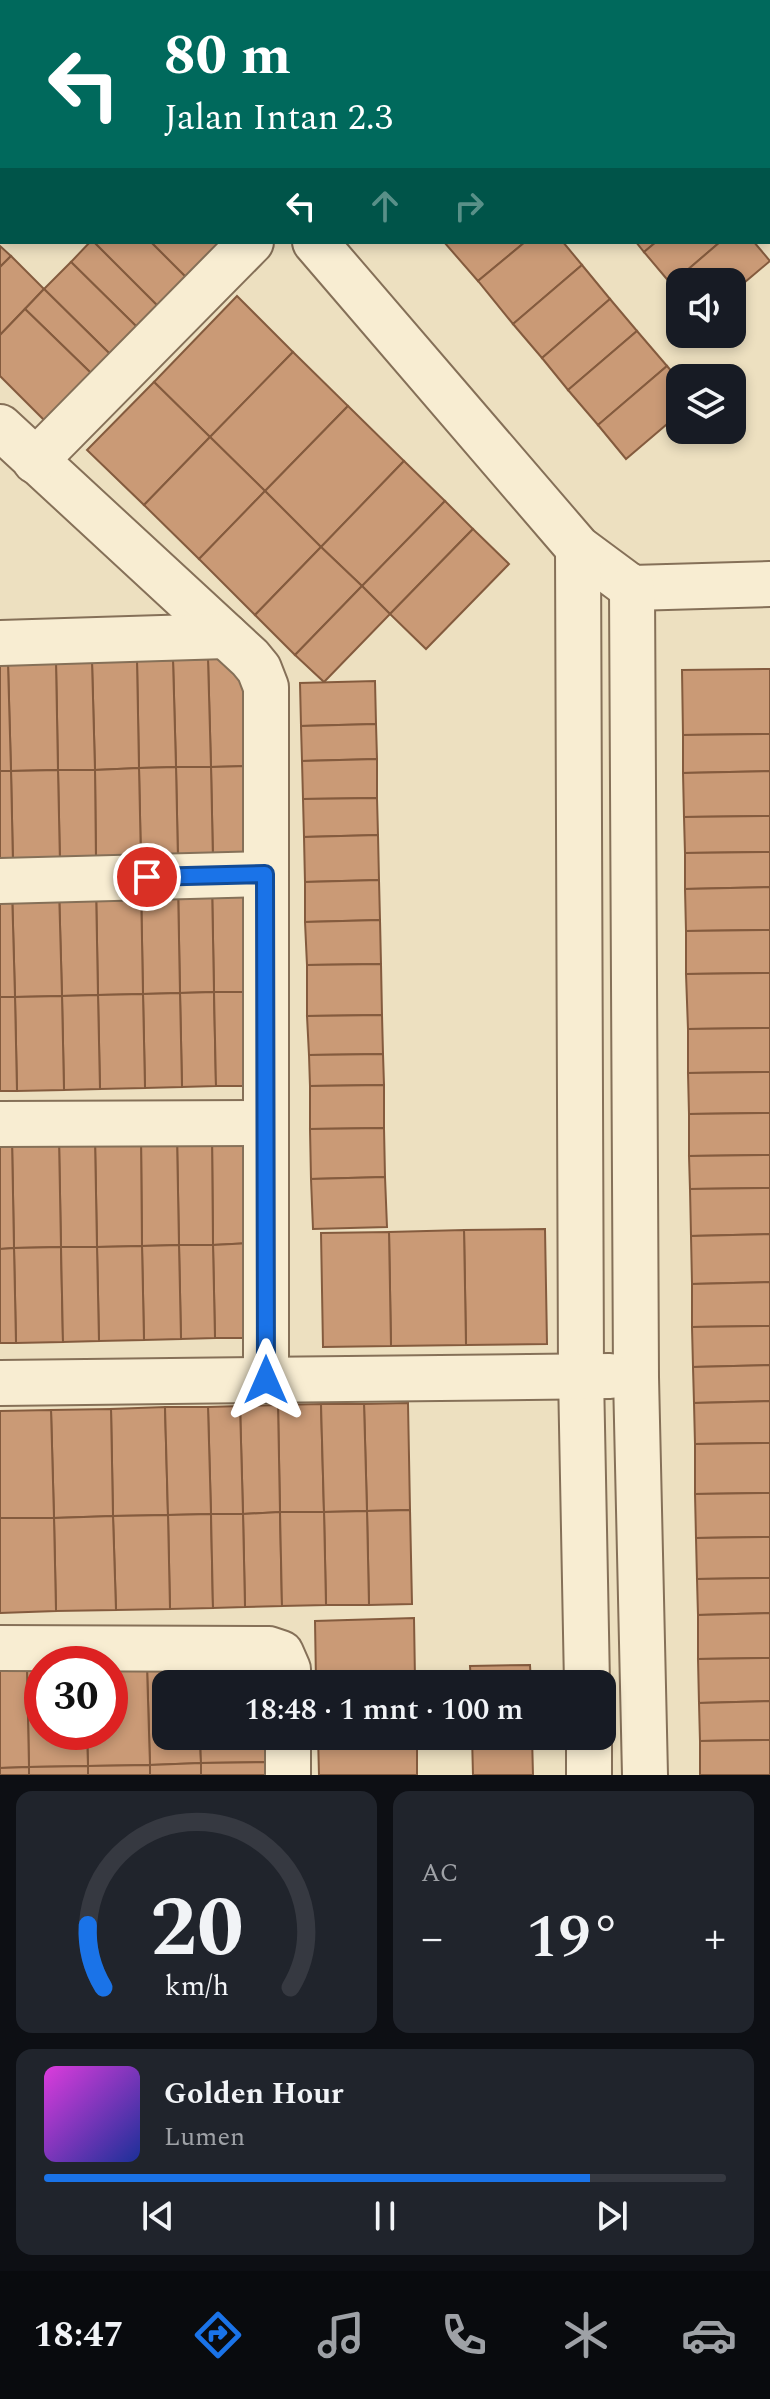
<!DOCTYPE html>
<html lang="id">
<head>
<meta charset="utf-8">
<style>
  :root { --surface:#171b24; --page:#20242c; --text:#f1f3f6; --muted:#9ea1a6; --line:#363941; --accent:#1a73e8 }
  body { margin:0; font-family:Spectral,serif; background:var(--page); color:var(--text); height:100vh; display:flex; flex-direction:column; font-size:30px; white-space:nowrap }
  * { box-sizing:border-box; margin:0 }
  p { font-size:26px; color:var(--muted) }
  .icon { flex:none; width:44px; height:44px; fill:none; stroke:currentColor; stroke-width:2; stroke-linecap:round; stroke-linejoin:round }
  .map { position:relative; height:1775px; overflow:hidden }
  .details { display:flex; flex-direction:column; gap:16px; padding:16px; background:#0d0f14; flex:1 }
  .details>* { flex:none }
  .top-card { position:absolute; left:0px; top:0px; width:770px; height:244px; box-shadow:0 4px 12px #0003; background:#00695c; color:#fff; overflow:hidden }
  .fabs { position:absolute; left:666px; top:268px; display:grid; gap:16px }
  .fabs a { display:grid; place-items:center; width:80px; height:80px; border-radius:16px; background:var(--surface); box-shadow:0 4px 12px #0003; font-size:40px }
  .speed { position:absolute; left:24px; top:1646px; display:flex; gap:16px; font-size:40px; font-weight:700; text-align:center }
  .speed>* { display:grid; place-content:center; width:104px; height:104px; border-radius:50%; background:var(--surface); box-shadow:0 4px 12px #0003; line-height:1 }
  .speed .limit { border:12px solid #d22; background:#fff; color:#111 }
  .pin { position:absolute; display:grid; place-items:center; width:68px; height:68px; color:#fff; margin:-34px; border:4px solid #fff; border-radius:50%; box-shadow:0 2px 8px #0007 }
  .me { position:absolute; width:88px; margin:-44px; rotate:0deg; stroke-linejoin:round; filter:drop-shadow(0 0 6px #0008) }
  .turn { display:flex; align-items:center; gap:28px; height:168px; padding:0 32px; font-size:36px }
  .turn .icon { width:104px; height:104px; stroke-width:2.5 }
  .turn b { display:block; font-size:56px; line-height:68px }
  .lanes { display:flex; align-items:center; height:76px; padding:0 32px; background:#0003; justify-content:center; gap:40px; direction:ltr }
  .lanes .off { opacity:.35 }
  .big { font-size:60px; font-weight:600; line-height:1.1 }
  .details .tile { flex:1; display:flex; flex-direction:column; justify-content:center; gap:12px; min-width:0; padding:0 28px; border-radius:16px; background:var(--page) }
  .details .dial { align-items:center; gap:0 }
  .dial svg { height:208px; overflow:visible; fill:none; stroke:var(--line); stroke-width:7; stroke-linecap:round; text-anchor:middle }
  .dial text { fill:var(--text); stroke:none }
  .song { display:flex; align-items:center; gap:24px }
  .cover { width:96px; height:96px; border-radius:12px; background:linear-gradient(135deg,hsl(300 70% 55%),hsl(230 70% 35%)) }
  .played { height:8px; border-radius:4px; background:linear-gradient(90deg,var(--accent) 80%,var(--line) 80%) }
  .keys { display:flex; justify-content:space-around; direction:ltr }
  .heat { display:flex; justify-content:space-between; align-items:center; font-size:44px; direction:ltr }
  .details .tiles { flex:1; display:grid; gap:16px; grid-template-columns:1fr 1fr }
  .tile:last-child { grid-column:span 2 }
  .trip { position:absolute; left:152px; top:1670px; width:464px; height:80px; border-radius:16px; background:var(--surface); box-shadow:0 4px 12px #0003; font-weight:600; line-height:80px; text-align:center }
  .dock { display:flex; height:128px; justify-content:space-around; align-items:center; background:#090b0e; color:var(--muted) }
  .dock .icon { width:56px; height:56px }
  .dock .selected { color:var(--accent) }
  .dock b { font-size:36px; color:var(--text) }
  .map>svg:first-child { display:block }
  .building { fill:#ca9a76; stroke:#845b3e; stroke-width:2 }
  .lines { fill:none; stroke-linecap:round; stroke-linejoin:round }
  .minor-casing { stroke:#857058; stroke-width:48 }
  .minor { stroke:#f8edd2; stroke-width:44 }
  .route-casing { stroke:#114b97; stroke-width:20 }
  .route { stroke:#1a73e8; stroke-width:14 }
</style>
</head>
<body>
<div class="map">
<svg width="770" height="1775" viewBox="0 0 770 1775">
  <rect width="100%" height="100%" fill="#ede0c0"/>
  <g class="building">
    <polygon points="254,0 320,0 318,2 253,2"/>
    <polygon points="320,0 371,0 372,2 318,2"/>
    <polygon points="400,0 463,0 461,2 401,2"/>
    <polygon points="643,0 704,0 702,2 641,2"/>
    <polygon points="730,0 770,0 770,15 768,16 768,2 732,2"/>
    <polygon points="2,48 2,136 0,138 0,50"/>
    <polygon points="770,60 770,122 768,123 768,61"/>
    <polygon points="770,122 770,189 768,186 768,123"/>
    <polygon points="90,242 94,242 158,306 137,327 71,262"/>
    <polygon points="94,242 151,242 186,277 158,306"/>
    <polygon points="151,242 220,242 186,277"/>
    <polygon points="444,242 525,242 478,281"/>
    <polygon points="525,242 563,242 582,265 513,324 478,281"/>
    <polygon points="636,242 656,242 644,252"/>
    <polygon points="656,242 720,242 671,284 644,252"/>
    <polygon points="720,242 754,242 770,261 732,293 732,282 680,282 680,295 671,284"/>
    <polygon points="0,246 11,256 0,267"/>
    <polygon points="11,256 44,289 0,335 0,267"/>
    <polygon points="71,262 137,327 111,355 44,289"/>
    <polygon points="582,265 610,299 542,358 513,324"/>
    <polygon points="44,289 111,355 92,374 25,309"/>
    <polygon points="237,296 293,352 210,437 154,382"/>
    <polygon points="610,299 637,331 568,390 542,358"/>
    <polygon points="25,309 92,374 46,422 0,376 0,335"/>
    <polygon points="637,331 667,366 598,425 568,390"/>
    <polygon points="293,352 348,406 265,491 210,437"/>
    <polygon points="667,366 680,381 680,413 626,459 598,425"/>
    <polygon points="154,382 210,437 144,505 87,450"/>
    <polygon points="348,406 404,461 321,547 265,491"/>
    <polygon points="210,437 265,491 199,559 144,505"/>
    <polygon points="404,461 445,501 362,586 321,547"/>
    <polygon points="265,491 321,547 255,615 199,559"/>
    <polygon points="445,501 473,529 390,614 362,586"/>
    <polygon points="473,529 509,564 426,649 390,614"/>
    <polygon points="321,547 362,586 295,655 255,615"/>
    <polygon points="362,586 390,614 324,682 295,655"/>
    <polygon points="208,659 246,659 248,766 211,767"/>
    <polygon points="208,659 211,767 176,767 173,660"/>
    <polygon points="173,660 176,767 139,768 137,661"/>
    <polygon points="137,661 139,768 95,770 92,662"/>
    <polygon points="92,662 95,770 58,770 56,663"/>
    <polygon points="56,663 58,770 11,771 8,664"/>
    <polygon points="0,664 8,664 11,771 0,771"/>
    <polygon points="770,669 770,734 683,735 682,670"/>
    <polygon points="375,681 376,724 301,726 300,683"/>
    <polygon points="376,724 377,759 302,761 301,726"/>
    <polygon points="770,734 770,771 683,773 683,735"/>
    <polygon points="377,759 377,798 303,799 302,761"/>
    <polygon points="248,766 250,860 213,861 211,767"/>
    <polygon points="176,767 211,767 213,861 178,861"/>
    <polygon points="176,767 178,861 141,862 139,768"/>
    <polygon points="139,768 141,862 96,863 95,770"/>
    <polygon points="58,770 95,770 96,863 60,864"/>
    <polygon points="58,770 60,864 13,865 11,771"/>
    <polygon points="0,771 11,771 13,865 0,865"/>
    <polygon points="770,771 770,816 684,817 683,773"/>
    <polygon points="377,798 378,835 304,837 303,799"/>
    <polygon points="770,816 770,852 685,853 684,817"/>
    <polygon points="378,835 379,880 305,882 304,837"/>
    <polygon points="770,852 770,887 685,889 685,853"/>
    <polygon points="379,880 380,920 305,922 305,882"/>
    <polygon points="212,885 249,885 252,992 214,992"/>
    <polygon points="212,885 214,992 180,993 178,886"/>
    <polygon points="178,886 180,993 143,994 141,887"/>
    <polygon points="141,887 143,994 98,995 96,888"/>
    <polygon points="770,887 770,930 686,931 685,889"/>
    <polygon points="96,888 98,995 62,996 59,889"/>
    <polygon points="59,889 62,996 15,997 12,890"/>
    <polygon points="0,890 12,890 15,997 0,997"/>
    <polygon points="380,920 381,964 307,965 305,922"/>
    <polygon points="770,930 770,973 686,974 686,931"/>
    <polygon points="381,964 382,1015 307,1016 307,965"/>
    <polygon points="770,973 770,1028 688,1029 686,974"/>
    <polygon points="214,992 216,1086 182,1087 180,993"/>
    <polygon points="214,992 252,992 254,1086 216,1086"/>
    <polygon points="180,993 182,1087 145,1088 143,994"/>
    <polygon points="143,994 145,1088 100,1089 98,995"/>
    <polygon points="98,995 100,1089 64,1090 62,996"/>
    <polygon points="62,996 64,1090 17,1091 15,997"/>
    <polygon points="0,997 15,997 17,1091 0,1091"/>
    <polygon points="382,1015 383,1054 309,1055 307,1016"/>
    <polygon points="770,1028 770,1072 688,1073 688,1029"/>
    <polygon points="383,1054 384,1085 310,1086 309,1055"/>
    <polygon points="770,1072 770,1113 689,1114 688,1073"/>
    <polygon points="384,1085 384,1128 310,1129 310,1086"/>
    <polygon points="770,1113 770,1155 689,1156 689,1114"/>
    <polygon points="384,1128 385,1177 311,1179 310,1129"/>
    <polygon points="249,1136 251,1243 213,1245 212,1137"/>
    <polygon points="212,1137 213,1245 179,1245 177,1138"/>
    <polygon points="177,1138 179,1245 142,1246 141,1139"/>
    <polygon points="141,1139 142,1246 97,1247 95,1140"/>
    <polygon points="59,1140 95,1140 97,1247 61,1247"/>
    <polygon points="59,1140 61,1247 14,1248 12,1141"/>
    <polygon points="12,1141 14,1248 0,1249 0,1142"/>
    <polygon points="770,1155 770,1188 690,1189 689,1156"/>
    <polygon points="385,1177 387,1227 313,1229 311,1179"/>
    <polygon points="770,1188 770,1234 691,1236 690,1189"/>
    <polygon points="545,1229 547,1344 466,1345 464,1230"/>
    <polygon points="464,1230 466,1345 391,1346 389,1232"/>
    <polygon points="389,1232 391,1346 323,1347 321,1233"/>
    <polygon points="770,1234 770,1282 692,1284 691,1236"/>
    <polygon points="251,1243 253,1338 215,1338 213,1245"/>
    <polygon points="179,1245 213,1245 215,1338 181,1339"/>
    <polygon points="179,1245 181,1339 144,1340 142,1246"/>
    <polygon points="142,1246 144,1340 99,1341 97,1247"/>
    <polygon points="61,1247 63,1342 16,1343 14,1248"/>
    <polygon points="61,1247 97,1247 99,1341 63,1342"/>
    <polygon points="14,1248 16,1343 0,1343 0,1249"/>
    <polygon points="770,1282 770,1326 692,1327 692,1284"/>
    <polygon points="770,1326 770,1365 693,1367 692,1327"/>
    <polygon points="770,1365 770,1401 694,1403 693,1367"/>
    <polygon points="770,1401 770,1443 695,1444 694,1403"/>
    <polygon points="408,1403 410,1510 367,1511 364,1404"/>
    <polygon points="321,1404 324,1512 280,1512 278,1405"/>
    <polygon points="321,1404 364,1404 367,1511 324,1512"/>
    <polygon points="278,1405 280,1512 243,1514 240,1406"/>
    <polygon points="240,1406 243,1514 211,1514 208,1407"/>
    <polygon points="165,1407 168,1515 113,1516 111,1409"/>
    <polygon points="165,1407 208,1407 211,1514 168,1515"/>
    <polygon points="111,1409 113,1516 54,1518 51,1410"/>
    <polygon points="51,1410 54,1518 0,1518 0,1411"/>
    <polygon points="770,1443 770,1493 695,1494 695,1444"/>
    <polygon points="770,1493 770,1537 696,1538 695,1494"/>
    <polygon points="410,1510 412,1604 369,1605 367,1511"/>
    <polygon points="367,1511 369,1605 326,1605 324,1512"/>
    <polygon points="280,1512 282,1606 245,1607 243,1514"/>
    <polygon points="280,1512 324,1512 326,1605 282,1606"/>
    <polygon points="211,1514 213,1608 170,1609 168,1515"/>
    <polygon points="211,1514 243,1514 245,1607 213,1608"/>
    <polygon points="168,1515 170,1609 116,1610 113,1516"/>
    <polygon points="113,1516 116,1610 56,1611 54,1518"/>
    <polygon points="0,1518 54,1518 56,1611 0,1613"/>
    <polygon points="770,1537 770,1578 697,1579 696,1538"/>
    <polygon points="770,1578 770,1613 698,1615 697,1579"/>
    <polygon points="770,1613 770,1658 698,1659 698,1615"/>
    <polygon points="414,1618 415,1680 316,1682 315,1621"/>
    <polygon points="770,1658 770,1701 699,1703 698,1659"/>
    <polygon points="268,1665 268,1684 199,1684 199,1666"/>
    <polygon points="530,1665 531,1684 471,1684 470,1666"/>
    <polygon points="199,1666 199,1684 166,1684 166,1736 200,1736 201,1763 150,1765 147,1667"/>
    <polygon points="147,1667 150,1765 88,1766 87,1732 110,1732 110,1668"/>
    <polygon points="42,1669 42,1732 87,1732 88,1766 29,1767 27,1670"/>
    <polygon points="0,1670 27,1670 29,1767 0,1768"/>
    <polygon points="415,1680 416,1684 316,1684 316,1682"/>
    <polygon points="770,1701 770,1740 700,1741 699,1703"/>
    <polygon points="200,1736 270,1736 270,1762 201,1763"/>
    <polygon points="318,1736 417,1736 417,1775 319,1775"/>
    <polygon points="472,1736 532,1736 533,1775 473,1775"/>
    <polygon points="770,1740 770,1775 700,1775 700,1741"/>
    <polygon points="270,1762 271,1775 201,1775 201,1763"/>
    <polygon points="201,1763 201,1775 150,1775 150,1765"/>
    <polygon points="150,1765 150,1775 88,1775 88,1766"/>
    <polygon points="88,1766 88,1775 29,1775 29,1767"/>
    <polygon points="29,1767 29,1775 0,1775 0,1768"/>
  </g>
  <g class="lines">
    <g class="minor-casing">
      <g id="minor">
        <polyline points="74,0 76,2"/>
        <polyline points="564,0 566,2"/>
        <polyline points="489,2 491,0"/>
        <polyline points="768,200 770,202"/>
        <polyline points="315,242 578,548 632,588 770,584"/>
        <polyline points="0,427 250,658 259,669 266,687 266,1380"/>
        <polyline points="35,461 251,242"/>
        <polyline points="578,548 581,1375 587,1684"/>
        <polyline points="632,588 636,1377 645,1775"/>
        <polyline points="0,643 226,636"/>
        <polyline points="0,881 265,874"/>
        <polyline points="0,1124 264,1123"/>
        <polyline points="0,1383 610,1376"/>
        <polyline points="0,1648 269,1649 281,1653 288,1669 288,1684"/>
        <polyline points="288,1736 288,1775"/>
        <polyline points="589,1736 589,1775"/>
      </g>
    </g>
    <use href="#minor" class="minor"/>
  </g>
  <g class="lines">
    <g class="route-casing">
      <polyline id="route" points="147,877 265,874 266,1380"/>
    </g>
    <use href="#route" class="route"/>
  </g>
</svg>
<div class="fabs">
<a><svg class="icon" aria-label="sound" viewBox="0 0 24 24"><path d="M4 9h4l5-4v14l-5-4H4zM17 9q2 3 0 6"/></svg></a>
<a><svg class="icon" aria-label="layers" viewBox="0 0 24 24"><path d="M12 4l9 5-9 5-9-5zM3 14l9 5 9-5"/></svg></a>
</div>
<div class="speed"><div class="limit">30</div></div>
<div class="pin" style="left:147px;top:877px;background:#d93025"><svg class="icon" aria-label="arrive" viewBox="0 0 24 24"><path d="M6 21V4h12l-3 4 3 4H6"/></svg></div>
<svg class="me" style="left:266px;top:1380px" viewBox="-20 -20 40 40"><path d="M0-17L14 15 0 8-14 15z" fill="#1a73e8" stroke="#fff" stroke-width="4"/></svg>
<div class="trip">18:48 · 1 mnt · 100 m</div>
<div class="top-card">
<div class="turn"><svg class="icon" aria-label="left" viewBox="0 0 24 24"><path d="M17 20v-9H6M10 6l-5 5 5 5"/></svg><div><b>80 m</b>Jalan Intan 2.3</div></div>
<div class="lanes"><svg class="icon" aria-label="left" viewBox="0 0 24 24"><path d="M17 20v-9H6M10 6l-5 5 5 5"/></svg><svg class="icon off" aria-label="ahead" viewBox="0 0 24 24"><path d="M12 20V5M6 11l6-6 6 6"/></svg><svg class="icon off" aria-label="right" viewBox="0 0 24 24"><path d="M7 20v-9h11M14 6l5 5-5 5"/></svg></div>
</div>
</div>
<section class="details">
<div class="tiles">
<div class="tile dial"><svg viewBox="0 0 100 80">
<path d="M14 69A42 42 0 1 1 86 69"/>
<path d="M14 69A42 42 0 0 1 8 45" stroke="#1a73e8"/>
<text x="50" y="56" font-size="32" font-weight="700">20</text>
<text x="50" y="72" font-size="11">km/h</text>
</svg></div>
<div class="tile"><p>AC</p>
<div class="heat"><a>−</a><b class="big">19°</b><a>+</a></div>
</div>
<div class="tile">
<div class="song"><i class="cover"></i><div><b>Golden Hour</b><p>Lumen</p></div></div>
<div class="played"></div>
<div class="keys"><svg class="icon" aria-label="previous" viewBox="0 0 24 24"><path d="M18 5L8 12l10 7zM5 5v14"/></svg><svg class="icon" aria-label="pause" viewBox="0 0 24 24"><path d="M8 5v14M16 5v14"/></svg><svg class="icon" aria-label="next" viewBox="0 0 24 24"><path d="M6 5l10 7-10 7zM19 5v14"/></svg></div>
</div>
</div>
</section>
<nav class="dock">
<b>18:47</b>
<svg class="icon selected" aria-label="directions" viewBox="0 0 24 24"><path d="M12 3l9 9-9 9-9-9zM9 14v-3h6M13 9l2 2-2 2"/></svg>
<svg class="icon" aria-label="music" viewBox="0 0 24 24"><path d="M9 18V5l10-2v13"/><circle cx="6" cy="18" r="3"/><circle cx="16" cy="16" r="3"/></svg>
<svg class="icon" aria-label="phone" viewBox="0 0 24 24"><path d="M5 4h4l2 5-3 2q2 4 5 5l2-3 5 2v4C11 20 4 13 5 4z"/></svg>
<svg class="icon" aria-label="climate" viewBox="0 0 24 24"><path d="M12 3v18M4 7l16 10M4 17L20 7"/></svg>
<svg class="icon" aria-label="car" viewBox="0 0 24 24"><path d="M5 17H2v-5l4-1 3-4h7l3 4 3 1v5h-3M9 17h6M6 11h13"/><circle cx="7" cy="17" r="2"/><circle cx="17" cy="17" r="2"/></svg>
</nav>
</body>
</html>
